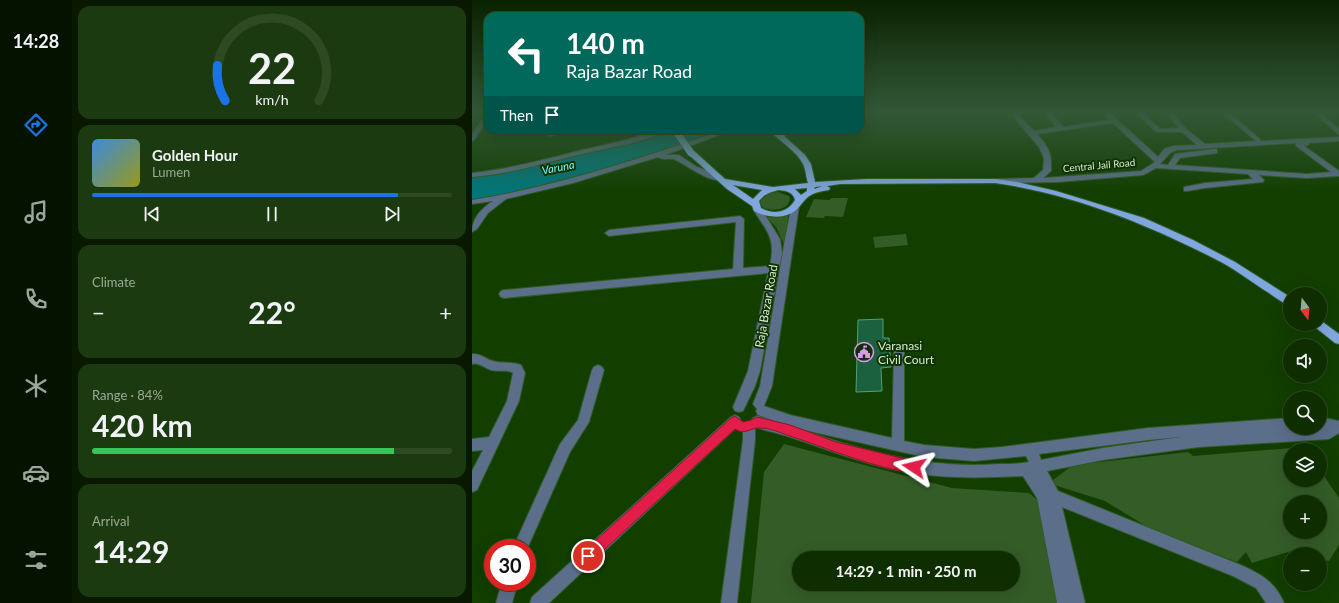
<!DOCTYPE html>
<html lang="en">
<head>
<meta charset="utf-8">
<style>
  :root { --surface:#0e2e00; --page:#1c3a0f; --text:#f1f3f6; --muted:#9ba899; --line:#2e4a22; --accent:#1a73e8 }
  body { margin:0; font-family:Lato,sans-serif; background:var(--page); color:var(--text); height:100vh; display:flex; flex-direction:column; font-size:15px; white-space:nowrap }
  * { box-sizing:border-box; margin:0 }
  p { font-size:13px; color:var(--muted) }
  .icon { flex:none; width:22px; height:22px; fill:none; stroke:currentColor; stroke-width:2; stroke-linecap:round; stroke-linejoin:round }
  .map { position:relative; flex:1; overflow:hidden }
  .drawer { display:flex; flex-direction:column; gap:6px; padding:6px; background:#081900; width:400px }
  .drawer>* { flex:none }
  .top-card { position:absolute; left:12px; top:12px; width:380px; height:122px; border-radius:12px; box-shadow:0 4px 16px #0002,0 0 0 1px var(--line); background:#00695c; color:#fff; overflow:hidden }
  .needle { width:26px; rotate:164deg }
  .buttons { position:absolute; left:811px; top:287px; display:grid; gap:8px }
  .buttons a { display:grid; place-items:center; width:44px; height:44px; border-radius:50%; background:var(--surface); box-shadow:0 4px 16px #0002,0 0 0 1px var(--line); font-size:20px }
  .speed { position:absolute; left:12px; top:539px; display:flex; gap:8px; font-size:20px; font-weight:700; text-align:center }
  .speed>* { display:grid; place-content:center; width:52px; height:52px; border-radius:50%; background:var(--surface); box-shadow:0 4px 16px #0002,0 0 0 1px var(--line); line-height:1 }
  .speed .limit { border:6px solid #d22; background:#fff; color:#111 }
  .pin { position:absolute; display:grid; place-items:center; width:34px; height:34px; color:#fff; margin:-17px; border:2px solid #fff; border-radius:50%; box-shadow:0 1px 4px #0007 }
  .me { position:absolute; width:44px; margin:-22px; rotate:280deg; stroke-linejoin:round; filter:drop-shadow(0 0 3px #0008) }
  .turn { display:flex; align-items:center; gap:14px; height:84px; padding:0 16px; font-size:18px }
  .turn .icon { width:52px; height:52px; stroke-width:2.5 }
  .turn b { display:block; font-size:28px; line-height:34px }
  .then { display:flex; align-items:center; height:38px; padding:0 16px; background:#0003; gap:8px; font-size:15px }
  .big { font-size:30px; font-weight:700; line-height:1.1 }
  .drawer .widget { flex:1; display:flex; flex-direction:column; justify-content:center; gap:6px; min-width:0; padding:0 14px; border-radius:12px; background:var(--page) }
  .drawer .dial { align-items:center; gap:0 }
  .dial svg { height:104px; overflow:visible; fill:none; stroke:var(--line); stroke-width:7; stroke-linecap:round; text-anchor:middle }
  .dial text { fill:var(--text); stroke:none }
  .song { display:flex; align-items:center; gap:12px }
  .cover { width:48px; height:48px; border-radius:6px; background:linear-gradient(135deg,hsl(210 70% 55%),hsl(60 70% 35%)) }
  .played { height:4px; border-radius:2px; background:linear-gradient(90deg,var(--accent) 85%,var(--line) 85%) }
  .keys { display:flex; justify-content:space-around; direction:ltr }
  .heat { display:flex; justify-content:space-between; align-items:center; font-size:22px; direction:ltr }
  .charge { height:6px; border-radius:3px; background:linear-gradient(90deg,#34c759 84%,var(--line) 0) }
  .trip { position:absolute; left:320px; top:551px; width:228px; height:40px; border-radius:20px; background:var(--surface); box-shadow:0 4px 16px #0002,0 0 0 1px var(--line); font-weight:700; line-height:40px; text-align:center }
  main { display:flex; flex:1; min-height:0 }
  .tab-bar { display:flex; flex-direction:column; width:72px; justify-content:space-around; align-items:center; background:#061200; color:var(--muted) }
  .tab-bar .icon { width:28px; height:28px }
  .tab-bar .selected { color:var(--accent) }
  .tab-bar b { font-size:18px; color:var(--text) }
  .map>svg:first-child { display:block }
  .green { fill:#345c27; fill-rule:evenodd }
  .water { fill:#00767a }
  .building { fill:#1b6140; stroke:#52a177 }
  .lines { fill:none; stroke-linecap:round; stroke-linejoin:round }
  .minor-casing { stroke:#315a21; stroke-width:2 }
  .major-casing { stroke:#315a21; stroke-width:2 }
  .minor { fill:#5b6e8a; fill-rule:evenodd }
  .major { fill:#80a6df; fill-rule:evenodd }
  .major-bridge-casing { stroke:#315a21; stroke-width:8; stroke-linecap:butt }
  .major-bridge { stroke:#80a6df; stroke-width:7 }
  .route { fill:#e11d48; stroke:#92132f }
  .labels { text-anchor:middle; dominant-baseline:central; stroke-width:4; stroke-linejoin:round; paint-order:stroke }
  .far-street-label { font-size:10px; fill:#d3eccc; stroke:#113204 }
  .far-water-label { font-size:11px; font-style:italic; fill:#7af8fc; stroke:#113204 }
  .street-label { font-size:12px; fill:#d3eccc; stroke:#113204 }
  .poi-label { font-size:12px; fill:#d3eccc; stroke:#113204; text-anchor:start }
</style>
</head>
<body>
<main>
<nav class="tab-bar">
<b>14:28</b>
<svg class="icon selected" aria-label="directions" viewBox="0 0 24 24"><path d="M12 3l9 9-9 9-9-9zM9 14v-3h6M13 9l2 2-2 2"/></svg>
<svg class="icon" aria-label="music" viewBox="0 0 24 24"><path d="M9 18V5l10-2v13"/><circle cx="6" cy="18" r="3"/><circle cx="16" cy="16" r="3"/></svg>
<svg class="icon" aria-label="phone" viewBox="0 0 24 24"><path d="M5 4h4l2 5-3 2q2 4 5 5l2-3 5 2v4C11 20 4 13 5 4z"/></svg>
<svg class="icon" aria-label="climate" viewBox="0 0 24 24"><path d="M12 3v18M4 7l16 10M4 17L20 7"/></svg>
<svg class="icon" aria-label="car" viewBox="0 0 24 24"><path d="M5 17H2v-5l4-1 3-4h7l3 4 3 1v5h-3M9 17h6M6 11h13"/><circle cx="7" cy="17" r="2"/><circle cx="17" cy="17" r="2"/></svg>
<svg class="icon" aria-label="filters" viewBox="0 0 24 24"><path d="M4 7h16M4 17h16"/><circle cx="9" cy="7" r="2"/><circle cx="15" cy="17" r="2"/></svg>
</nav>
<section class="drawer">
<div class="widget dial"><svg viewBox="0 0 100 80">
<path d="M14 69A42 42 0 1 1 86 69"/>
<path d="M14 69A42 42 0 0 1 8 42" stroke="#1a73e8"/>
<text x="50" y="56" font-size="32" font-weight="700">22</text>
<text x="50" y="72" font-size="11">km/h</text>
</svg></div>
<div class="widget">
<div class="song"><i class="cover"></i><div><b>Golden Hour</b><p>Lumen</p></div></div>
<div class="played"></div>
<div class="keys"><svg class="icon" aria-label="previous" viewBox="0 0 24 24"><path d="M18 5L8 12l10 7zM5 5v14"/></svg><svg class="icon" aria-label="pause" viewBox="0 0 24 24"><path d="M8 5v14M16 5v14"/></svg><svg class="icon" aria-label="next" viewBox="0 0 24 24"><path d="M6 5l10 7-10 7zM19 5v14"/></svg></div>
</div>
<div class="widget"><p>Climate</p>
<div class="heat"><a>−</a><b class="big">22°</b><a>+</a></div>
</div>
<div class="widget"><p>Range · 84%</p><b class="big">420 km</b><div class="charge"></div></div>
<div class="widget"><p>Arrival</p><b class="big">14:29</b></div>
</section>
<div class="map">
<svg width="867" height="603" viewBox="0 0 867 603">
  <rect width="100%" height="100%" fill="#123e00"/>
  <g class="green">
    <path d="M306 192 317 196 318 198C317 211 299 212 290 207L288 202C291 195 298 193 306 192Z"/>
    <polygon points="359,198 376,198 371,217 353,216 352,218 334,217 342,199 358,200"/>
    <polygon points="317,212 312,244 304,227 294,217 302,217"/>
    <polygon points="434,234 436,245 403,248 401,237"/>
    <path d="M312 444 480 488 557 493 568 502 586 603H279L292 472ZM327 558H541V584H327Z"/>
    <path d="M832 447 834 450H818V480H848V470L867 498V545L857 561 848 559V554H831L819 551 780 563 774 552 765 562 682 531 633 501 582 485 581 480 601 465 716 452 721 456ZM818 502H848V532H818Z"/>
  </g>
  <polygon class="water" points="192,130 256,130 201,150 24,198 0,201 0,173 53,165"/>
  <polygon class="building" points="411,319 411,338 417,338 419,367 409,368 410,391 384,392 386,320"/>
  <g class="lines">
    <g class="minor-casing">
      <g id="minor">
        <path d="M545 111H554L546 115 562 131 584 127 571 111H577L591 127 638 120 629 111H636L686 157 692 149 701 146 725 145 710 132H684L662 111H669L688 129 707 128 693 111H699L714 129 733 144 784 141 748 111H755L788 139 789 141 867 137V141L837 143 836 145 832 146 867 171V176L835 178 787 175 792 180 791 182 733 188 715 191H712V187L733 183 781 179 776 174 684 168 671 175 586 182 520 183 519 181 523 179 562 178 571 170 572 158 567 147 539 114ZM641 123 683 162 669 171 571 178 579 171C580 153 577 148 565 134ZM824 143V146L859 172 835 174 703 165 708 158 745 153V149H742L703 154 696 165 688 164 698 153 705 150Z"/>
        <polygon points="840,111 847,111 867,129 867,135"/>
        <polygon points="16,119 16,123 13,124 2,140 0,141 0,134 9,121"/>
        <polygon points="86,130 93,131 78,136 75,134"/>
        <path d="M184 130H193C181 141 132 149 114 153 76 162 39 174 0 177V173C38 169 74 159 110 150 135 144 160 140 184 130Z"/>
        <path d="M251 130H261L193 155H207L225 167 250 176V180C236 182 216 166 204 160 198 157 191 161 186 157L101 183 34 199 16 213 5 229 0 232C0 218 9 209 21 201L0 204V200C87 186 169 158 251 130Z"/>
        <polygon points="315,130 323,130 311,137 307,137 307,135"/>
        <path d="M320 204H326L327 206 300 386 292 406 318 415 420 438 422 351 423 348 427 347 431 348 432 351V441L452 445 502 449 530 447 676 428 818 418V428H822L818 430 848 428V417L867 421V433L857 439 727 447 631 460 575 471 586 491 771 566C790 575 803 582 812 603H794L784 588 761 576 590 507 613 603H585L565 498 551 476C510 478 469 479 429 471 391 464 355 449 318 437 307 433 295 431 283 427V440L265 603H249L271 440V427L273 423 279 422 281 418 285 416 304 421 286 415 284 411 285 409 281 404 288 386 313 239ZM328 429 452 457 502 461 554 456 557 462C547 464 536 464 526 464 458 469 392 452 328 429ZM709 437 631 448 569 460 567 454 676 440Z"/>
        <path d="M285 206 288 207 308 239 310 253 288 371 283 386 271 411 267 412 263 411 261 407 276 371 296 273 32 298 29 297 27 294 29 291 32 290 261 269 264 222 137 236 133 233 137 230 268 216 272 219 271 268 298 266C304 237 295 232 281 209Z"/>
        <path d="M0 354C9 353 13 359 21 361 30 364 40 361 49 365L53 373 47 401 5 490 0 492V471L11 450 0 451V439L17 437 35 401 41 373C36 369 26 372 19 370 12 368 7 362 0 364Z"/>
        <polygon points="126,365 130,367 132,370 117,422 98,452 55,549 41,548 88,444 106,420 120,370 122,367"/>
        <polygon points="263,415 267,417 269,421 267,425 77,603 58,603 60,597 259,417"/>
        <polygon points="30,582 46,582 40,603 24,603"/>
      </g>
    </g>
    <g class="major-casing">
      <g id="major">
        <path d="M297 130H305L311 135 333 155 339 164 343 182 395 179H523L545 182 584 191 672 218 721 240 763 262 818 297V306C811 303 804 298 797 293 781 283 766 271 749 262 678 225 602 194 523 183L368 184 355 186 358 188 357 190C351 191 344 192 339 195 333 198 330 204 326 208 315 220 295 218 282 211L280 206 255 189 215 153 219 151H222L253 179 301 187 336 183C334 177 334 170 331 164 325 151 306 140 297 130ZM261 185 290 190 281 199ZM351 186 342 189 343 187 352 186ZM335 188V191L329 195 323 189ZM307 190C315 191 321 192 323 200 316 213 301 215 289 208L287 201C292 194 299 192 307 190Z"/>
        <polygon points="848,320 867,334 867,344 863,343 843,327 842,324 848,324"/>
      </g>
    </g>
    <use href="#minor" class="minor"/>
    <use href="#major" class="major"/>
    <g class="major-bridge-casing">
      <polyline id="major-bridge" points="203,130 219,153"/>
    </g>
    <use href="#major-bridge" class="major-bridge"/>
  </g>
  <linearGradient id="sky" x2="0" y2="1"><stop stop-color="#0a2200"/><stop offset="0.57" stop-color="#335837"/><stop offset="1" stop-color="#335837" stop-opacity="0"/></linearGradient>
  <rect width="867" height="195" fill="url(#sky)"/>
  <path class="route" d="M263 416 271 422 279 420 285 417 318 425 364 442 446 462 448 467 446 471C427 478 341 443 318 436 309 433 298 428 288 428 279 427 273 436 263 429L120 561 116 563 111 561 109 556 111 552 259 418Z"/>
  <defs>
    <g id="civic-ring" transform="scale(1)"><circle r="9.5" fill="#113204" stroke="#de98f2" stroke-width="1.5"/><path d="M-.6-6.5H3V-4.5H.6V-3L4-1V1h2V6H-6V1h2V-1L-.6-3ZM-1.2 2.5V6h2.4V2.5Z" fill="#de98f2"/></g>
  </defs>
  <g fill-rule="evenodd">
    <use href="#civic-ring" x="392" y="352"/>
  </g>
  <g class="labels">
    <g class="far-street-label">
      <text transform="translate(627 165) rotate(-5)">Central Jail Road</text>
    </g>
    <g class="far-water-label">
      <text transform="translate(86 167) rotate(-11)">Varuna</text>
    </g>
    <g class="street-label">
      <text transform="translate(294 306) rotate(-80)">Raja Bazar Road</text>
    </g>
    <g class="poi-label">
      <text x="406" y="345">Varanasi<tspan x="406" dy="14">Civil Court</tspan></text>
    </g>
  </g>
</svg>
<div class="buttons">
<a><svg class="needle" viewBox="-14 -14 28 28"><path d="M0-13l5 13h-10z" fill="#e53935"/><path d="M0 13l5-13h-10z" fill="#9ba899"/></svg></a>
<a><svg class="icon" aria-label="sound" viewBox="0 0 24 24"><path d="M4 9h4l5-4v14l-5-4H4zM17 9q2 3 0 6"/></svg></a>
<a><svg class="icon" aria-label="search" viewBox="0 0 24 24"><circle cx="10" cy="10" r="6"/><path d="M15 15l6 6"/></svg></a>
<a><svg class="icon" aria-label="layers" viewBox="0 0 24 24"><path d="M12 4l9 5-9 5-9-5zM3 14l9 5 9-5"/></svg></a>
<a>+</a>
<a>−</a>
</div>
<div class="speed"><div class="limit">30</div></div>
<div class="pin" style="left:116px;top:556px;background:#d93025"><svg class="icon" aria-label="arrive" viewBox="0 0 24 24"><path d="M6 21V4h12l-3 4 3 4H6"/></svg></div>
<svg class="me" style="left:442px;top:467px" viewBox="-20 -20 40 40"><path d="M0-17L14 15 0 8-14 15z" fill="#e11d48" stroke="#fff" stroke-width="4"/></svg>
<div class="trip">14:29 · 1 min · 250 m</div>
<div class="top-card">
<div class="turn"><svg class="icon" aria-label="left" viewBox="0 0 24 24"><path d="M17 20v-9H6M10 6l-5 5 5 5"/></svg><div><b>140 m</b>Raja Bazar Road</div></div>
<div class="then">Then<svg class="icon" aria-label="arrive" viewBox="0 0 24 24"><path d="M6 21V4h12l-3 4 3 4H6"/></svg></div>
</div>
</div>
</main>
</body>
</html>
